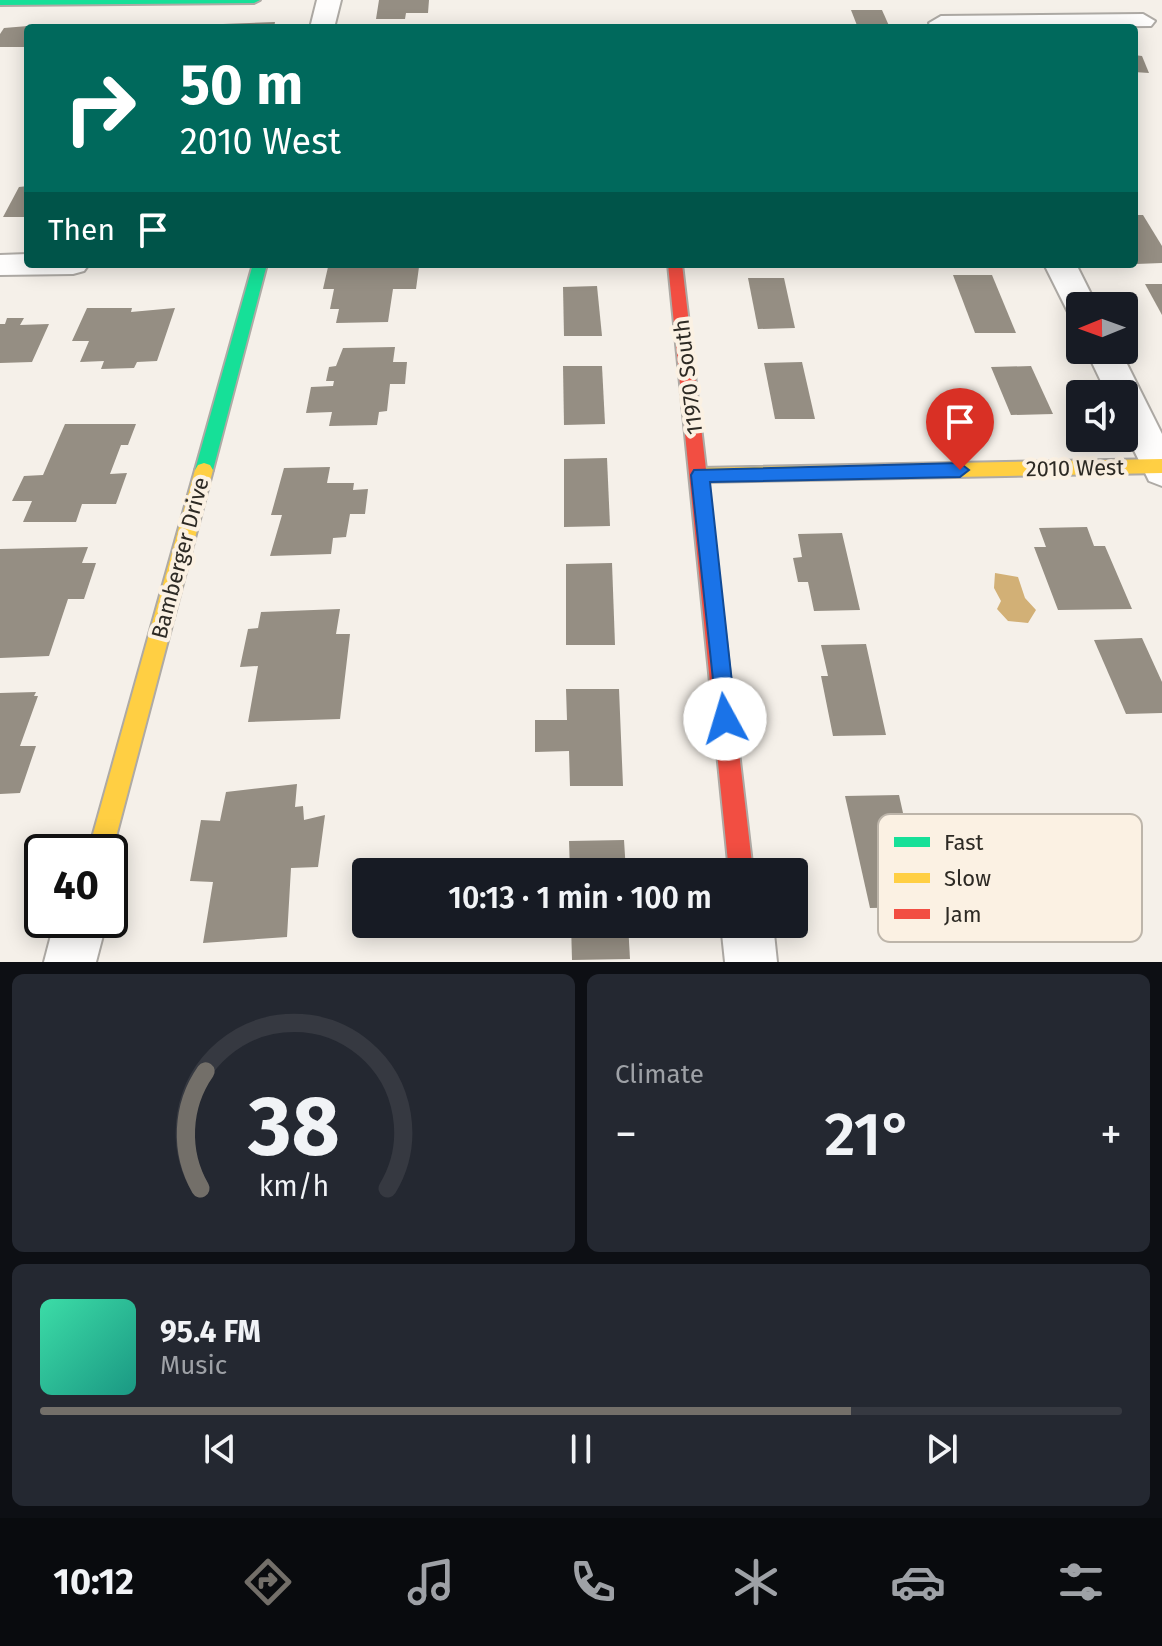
<!DOCTYPE html>
<html lang="en">
<head>
<meta charset="utf-8">
<style>
  :root { --surface:#171b24; --page:#242831; --text:#f1f3f6; --muted:#9ea1a6; --line:#363941; --accent:#736f69 }
  body { margin:0; font-family:"Fira Sans",sans-serif; background:var(--page); color:var(--text); height:100vh; display:flex; flex-direction:column; font-size:30px; white-space:nowrap }
  * { box-sizing:border-box; margin:0 }
  p { font-size:26px; color:var(--muted) }
  .icon { flex:none; width:44px; height:44px; fill:none; stroke:currentColor; stroke-width:2; stroke-linecap:round; stroke-linejoin:round }
  .map { position:relative; height:962px; overflow:hidden }
  .side { display:flex; flex-direction:column; gap:12px; padding:12px; background:#0d0f14; flex:1 }
  .side>* { flex:none }
  .hud { position:absolute; left:24px; top:24px; width:1114px; height:244px; border-radius:8px; box-shadow:0 4px 20px #0003; background:#00695c; color:#fff; overflow:hidden }
  .needle { width:52px; rotate:269deg }
  .buttons { position:absolute; left:1066px; top:292px; display:grid; gap:16px }
  .buttons a { display:grid; place-items:center; width:72px; height:72px; border-radius:8px; background:var(--surface); box-shadow:0 4px 20px #0003; font-size:40px }
  .speed { position:absolute; left:24px; top:834px; display:flex; gap:16px; font-size:40px; font-weight:700; text-align:center }
  .speed>* { display:grid; place-content:center; width:104px; height:104px; border-radius:50%; background:var(--surface); box-shadow:0 4px 20px #0003; line-height:1 }
  .speed .limit { border:4px solid #111; border-radius:12px; background:#fff; color:#111 }
  .pin { position:absolute; display:grid; place-items:center; width:68px; height:68px; color:#fff; margin:-82px -34px; border-radius:50% 50% 50% 0; rotate:-45deg; box-shadow:0 0 8px #0007 }
  .pin .icon { rotate:45deg }
  .me { position:absolute; width:88px; margin:-44px; rotate:354deg; stroke-linejoin:round; filter:drop-shadow(0 0 6px #0008) }
  .turn { display:flex; align-items:center; gap:28px; height:168px; padding:0 24px; font-size:36px }
  .turn .icon { width:104px; height:104px; stroke-width:2.5 }
  .turn b { display:block; font-size:56px; line-height:68px }
  .then { display:flex; align-items:center; height:76px; padding:0 24px; background:#0003; gap:16px; font-size:30px }
  .big { font-size:60px; font-weight:600; line-height:1.1 }
  .side .widget { flex:1; display:flex; flex-direction:column; justify-content:center; gap:12px; min-width:0; padding:0 28px; border-radius:12px; background:var(--page) }
  .side .dial { align-items:center; gap:0 }
  .dial svg { height:208px; overflow:visible; fill:none; stroke:var(--line); stroke-width:7; stroke-linecap:round; text-anchor:middle }
  .dial text { fill:var(--text); stroke:none }
  .song { display:flex; align-items:center; gap:24px }
  .cover { width:96px; height:96px; border-radius:12px; background:linear-gradient(135deg,hsl(160 70% 55%),hsl(170 70% 35%)) }
  .played { height:8px; border-radius:4px; background:linear-gradient(90deg,var(--accent) 75%,var(--line) 75%) }
  .keys { display:flex; justify-content:space-around; direction:ltr }
  .heat { display:flex; justify-content:space-between; align-items:center; font-size:44px; direction:ltr }
  .side .tiles { flex:1; display:grid; gap:12px; grid-template-columns:1fr 1fr }
  .widget:last-child { grid-column:span 2 }
  .trip { position:absolute; left:352px; top:858px; width:456px; height:80px; border-radius:8px; background:var(--surface); box-shadow:0 4px 20px #0003; font-weight:600; line-height:80px; text-align:center }
  .dock { display:flex; height:128px; justify-content:space-around; align-items:center; background:#090b0e; color:var(--muted) }
  .dock .icon { width:56px; height:56px }
  .dock .active { color:var(--accent) }
  .dock b { font-size:36px; color:var(--text) }
  .map>svg:first-child { display:block }
  .water { fill:#d2b076 }
  .building { fill:#958e83 }
  .lines { fill:none; stroke-linecap:round; stroke-linejoin:round }
  .street-casing { stroke:#aeaaa5; stroke-width:4 }
  .fast-casing { stroke:#aeaaa5; stroke-width:4 }
  .slow-casing { stroke:#aeaaa5; stroke-width:4 }
  .jam-casing { stroke:#aeaaa5; stroke-width:4 }
  .street { fill:#fefdfc; fill-rule:evenodd }
  .fast { fill:#16e098; fill-rule:evenodd }
  .slow { fill:#ffcf43; fill-rule:evenodd }
  .jam { fill:#f24e42; fill-rule:evenodd }
  .route { fill:#1a73e8; stroke:#114b97; stroke-width:2 }
  .labels { text-anchor:middle; dominant-baseline:central; stroke-width:8; stroke-linejoin:round; paint-order:stroke }
  .street-label { font-size:22px; fill:#2d2a24; stroke:#fbf1e3 }
  .key { fill:#fbf1e3; stroke:#bdb5aa; stroke-width:2 }
  .key-label { font-size:22px; fill:#2d2a24 }
</style>
</head>
<body>
<div class="map">
<svg width="1162" height="962" viewBox="0 0 1162 962">
  <rect width="100%" height="100%" fill="#f5f0e9"/>
  <polygon class="water" points="995,573 1018,577 1025,598 1036,610 1028,623 1008,621 997,609 1001,601 994,588"/>
  <g class="building">
    <polygon points="379,0 429,0 428,13 406,13 405,19 376,19"/>
    <polygon points="851,10 882,10 890,28 858,28"/>
    <polygon points="275,22 274,28 221,28 223,24"/>
    <polygon points="28,26 28,47 0,47 0,34 4,28"/>
    <polygon points="1134,55 1142,56 1149,73 1134,72"/>
    <polygon points="28,186 28,217 3,217 19,187"/>
    <polygon points="1134,215 1143,215 1162,246 1162,263 1136,264"/>
    <polygon points="353,264 419,267 416,289 393,289 388,322 336,323 339,309 330,309 334,289 323,289 328,267"/>
    <polygon points="953,275 992,275 1016,333 975,333"/>
    <polygon points="748,278 784,278 795,328 758,329"/>
    <polygon points="1145,284 1162,284 1162,315"/>
    <polygon points="597,286 602,336 564,336 563,287"/>
    <polygon points="87,308 132,308 131,312 175,308 157,361 137,362 134,368 101,369 104,361 80,362 89,341 72,341"/>
    <polygon points="7,318 24,318 20,325 49,324 32,362 0,363 0,324 5,324"/>
    <polygon points="395,347 393,362 407,362 405,384 390,384 387,411 379,412 377,425 329,426 332,412 306,413 311,387 333,386 334,381 326,381 329,367 336,366 343,348"/>
    <polygon points="802,362 815,419 775,419 764,363"/>
    <polygon points="563,366 602,366 605,424 564,425"/>
    <polygon points="1031,366 1053,414 1011,415 991,367"/>
    <polygon points="65,424 136,424 128,445 121,445 110,474 127,473 116,504 82,504 76,522 23,522 32,501 12,501 24,476 43,475"/>
    <polygon points="607,458 610,526 564,527 564,459"/>
    <polygon points="330,467 327,483 354,483 353,490 368,489 365,514 350,514 346,537 333,538 331,554 270,556 282,515 271,515 284,468"/>
    <polygon points="1087,527 1094,546 1105,546 1132,609 1058,610 1034,547 1046,547 1039,528"/>
    <polygon points="842,533 860,610 814,611 808,582 798,582 793,558 802,557 798,534"/>
    <polygon points="88,547 82,563 96,563 84,599 68,599 49,656 0,658 0,549"/>
    <polygon points="612,563 615,645 566,645 566,564"/>
    <polygon points="340,609 336,634 350,634 340,719 248,722 258,666 240,667 248,629 258,628 261,612"/>
    <polygon points="1142,638 1162,682 1162,713 1126,714 1094,640"/>
    <polygon points="866,644 886,735 833,736 821,676 828,676 821,645"/>
    <polygon points="566,689 619,689 623,786 570,786 569,751 535,752 535,720 567,720"/>
    <polygon points="36,692 34,696 38,696 20,746 36,746 20,793 0,794 0,693"/>
    <polygon points="297,784 295,807 303,806 304,820 325,815 318,867 291,868 287,937 203,943 213,882 190,881 201,820 220,821 226,792"/>
    <polygon points="899,795 924,907 870,908 845,796"/>
    <polygon points="624,840 626,872 570,872 569,841"/>
    <polygon points="571,924 628,924 630,959 572,960"/>
  </g>
  <g class="lines">
    <g class="street-casing">
      <g id="street">
        <polygon points="317,0 341,0 334,28 310,28"/>
        <polygon points="1143,14 1155,21 1151,26 932,28 929,23 941,16"/>
        <polygon points="28,254 28,264 89,264 84,271 73,274 0,275 0,255"/>
        <polygon points="1044,264 1076,264 1097,306 1080,306 1080,317 1069,314"/>
        <polygon points="1086,350 1120,350 1162,434 1162,486 1149,481 1124,430 1124,394 1107,394"/>
        <polygon points="55,920 107,920 96,962 44,962"/>
        <polygon points="721,924 773,924 777,962 725,962"/>
      </g>
    </g>
    <g class="fast-casing">
      <g id="fast">
        <polygon points="0,0 260,0 254,3 0,5"/>
        <polygon points="253,264 267,264 213,470 210,475 198,475 195,470"/>
      </g>
    </g>
    <g class="slow-casing">
      <g id="slow">
        <polygon points="1162,459 1162,473 700,482 694,480 691,475 694,470 700,468"/>
        <polygon points="204,463 210,465 213,470 112,852 110,856 110,852 88,852 195,470 198,465"/>
      </g>
    </g>
    <g class="jam-casing">
      <polygon id="jam" points="668,264 682,264 753,872 729,872"/>
    </g>
    <use href="#street" class="street"/>
    <use href="#fast" class="fast"/>
    <use href="#slow" class="slow"/>
    <use href="#jam" class="jam"/>
  </g>
  <polygon class="route" points="960,463 969,470 960,477 710,482 736,719 733,726 725,729 718,726 691,475 694,470"/>
  <g class="labels">
    <g class="street-label">
      <text transform="translate(688 377) rotate(-97)">11970 South</text>
      <text transform="translate(1075 468) rotate(-1)">2010 West</text>
      <text transform="translate(180 558) rotate(-75)">Bamberger Drive</text>
    </g>
  </g>
  <rect x="878" y="814" width="264" height="128" rx="12" class="key"/>
  <rect x="894" y="837" width="36" height="10" fill="#16e098"/>
  <rect x="894" y="873" width="36" height="10" fill="#ffcf43"/>
  <rect x="894" y="909" width="36" height="10" fill="#f24e42"/>
  <g class="key-label">
    <text x="944" y="850">Fast</text>
    <text x="944" y="886">Slow</text>
    <text x="944" y="922">Jam</text>
  </g>
</svg>
<div class="buttons">
<a><svg class="needle" viewBox="-14 -14 28 28"><path d="M0-13l5 13h-10z" fill="#e53935"/><path d="M0 13l5-13h-10z" fill="#9ea1a6"/></svg></a>
<a><svg class="icon" aria-label="sound" viewBox="0 0 24 24"><path d="M4 9h4l5-4v14l-5-4H4zM17 9q2 3 0 6"/></svg></a>
</div>
<div class="speed"><div class="limit">40</div></div>
<div class="pin" style="left:960px;top:470px;background:#d93025"><svg class="icon" aria-label="arrive" viewBox="0 0 24 24"><path d="M6 21V4h12l-3 4 3 4H6"/></svg></div>
<svg class="me" style="left:725px;top:719px" viewBox="-20 -20 40 40"><circle r="19" fill="#fff"/><path d="M0-13L10 11 0 6-10 11z" fill="#1a73e8"/></svg>
<div class="trip">10:13 · 1 min · 100 m</div>
<div class="hud">
<div class="turn"><svg class="icon" aria-label="right" viewBox="0 0 24 24"><path d="M7 20v-9h11M14 6l5 5-5 5"/></svg><div><b>50 m</b>2010 West</div></div>
<div class="then">Then<svg class="icon" aria-label="arrive" viewBox="0 0 24 24"><path d="M6 21V4h12l-3 4 3 4H6"/></svg></div>
</div>
</div>
<section class="side">
<div class="tiles">
<div class="widget dial"><svg viewBox="0 0 100 80">
<path d="M14 69A42 42 0 1 1 86 69"/>
<path d="M14 69A42 42 0 0 1 16 24" stroke="#736f69"/>
<text x="50" y="56" font-size="32" font-weight="700">38</text>
<text x="50" y="72" font-size="11">km/h</text>
</svg></div>
<div class="widget"><p>Climate</p>
<div class="heat"><a>−</a><b class="big">21°</b><a>+</a></div>
</div>
<div class="widget">
<div class="song"><i class="cover"></i><div><b>95.4 FM</b><p>Music</p></div></div>
<div class="played"></div>
<div class="keys"><svg class="icon" aria-label="previous" viewBox="0 0 24 24"><path d="M18 5L8 12l10 7zM5 5v14"/></svg><svg class="icon" aria-label="pause" viewBox="0 0 24 24"><path d="M8 5v14M16 5v14"/></svg><svg class="icon" aria-label="next" viewBox="0 0 24 24"><path d="M6 5l10 7-10 7zM19 5v14"/></svg></div>
</div>
</div>
</section>
<nav class="dock">
<b>10:12</b>
<svg class="icon active" aria-label="directions" viewBox="0 0 24 24"><path d="M12 3l9 9-9 9-9-9zM9 14v-3h6M13 9l2 2-2 2"/></svg>
<svg class="icon" aria-label="music" viewBox="0 0 24 24"><path d="M9 18V5l10-2v13"/><circle cx="6" cy="18" r="3"/><circle cx="16" cy="16" r="3"/></svg>
<svg class="icon" aria-label="phone" viewBox="0 0 24 24"><path d="M5 4h4l2 5-3 2q2 4 5 5l2-3 5 2v4C11 20 4 13 5 4z"/></svg>
<svg class="icon" aria-label="climate" viewBox="0 0 24 24"><path d="M12 3v18M4 7l16 10M4 17L20 7"/></svg>
<svg class="icon" aria-label="car" viewBox="0 0 24 24"><path d="M5 17H2v-5l4-1 3-4h7l3 4 3 1v5h-3M9 17h6M6 11h13"/><circle cx="7" cy="17" r="2"/><circle cx="17" cy="17" r="2"/></svg>
<svg class="icon" aria-label="filters" viewBox="0 0 24 24"><path d="M4 7h16M4 17h16"/><circle cx="9" cy="7" r="2"/><circle cx="15" cy="17" r="2"/></svg>
</nav>
</body>
</html>
